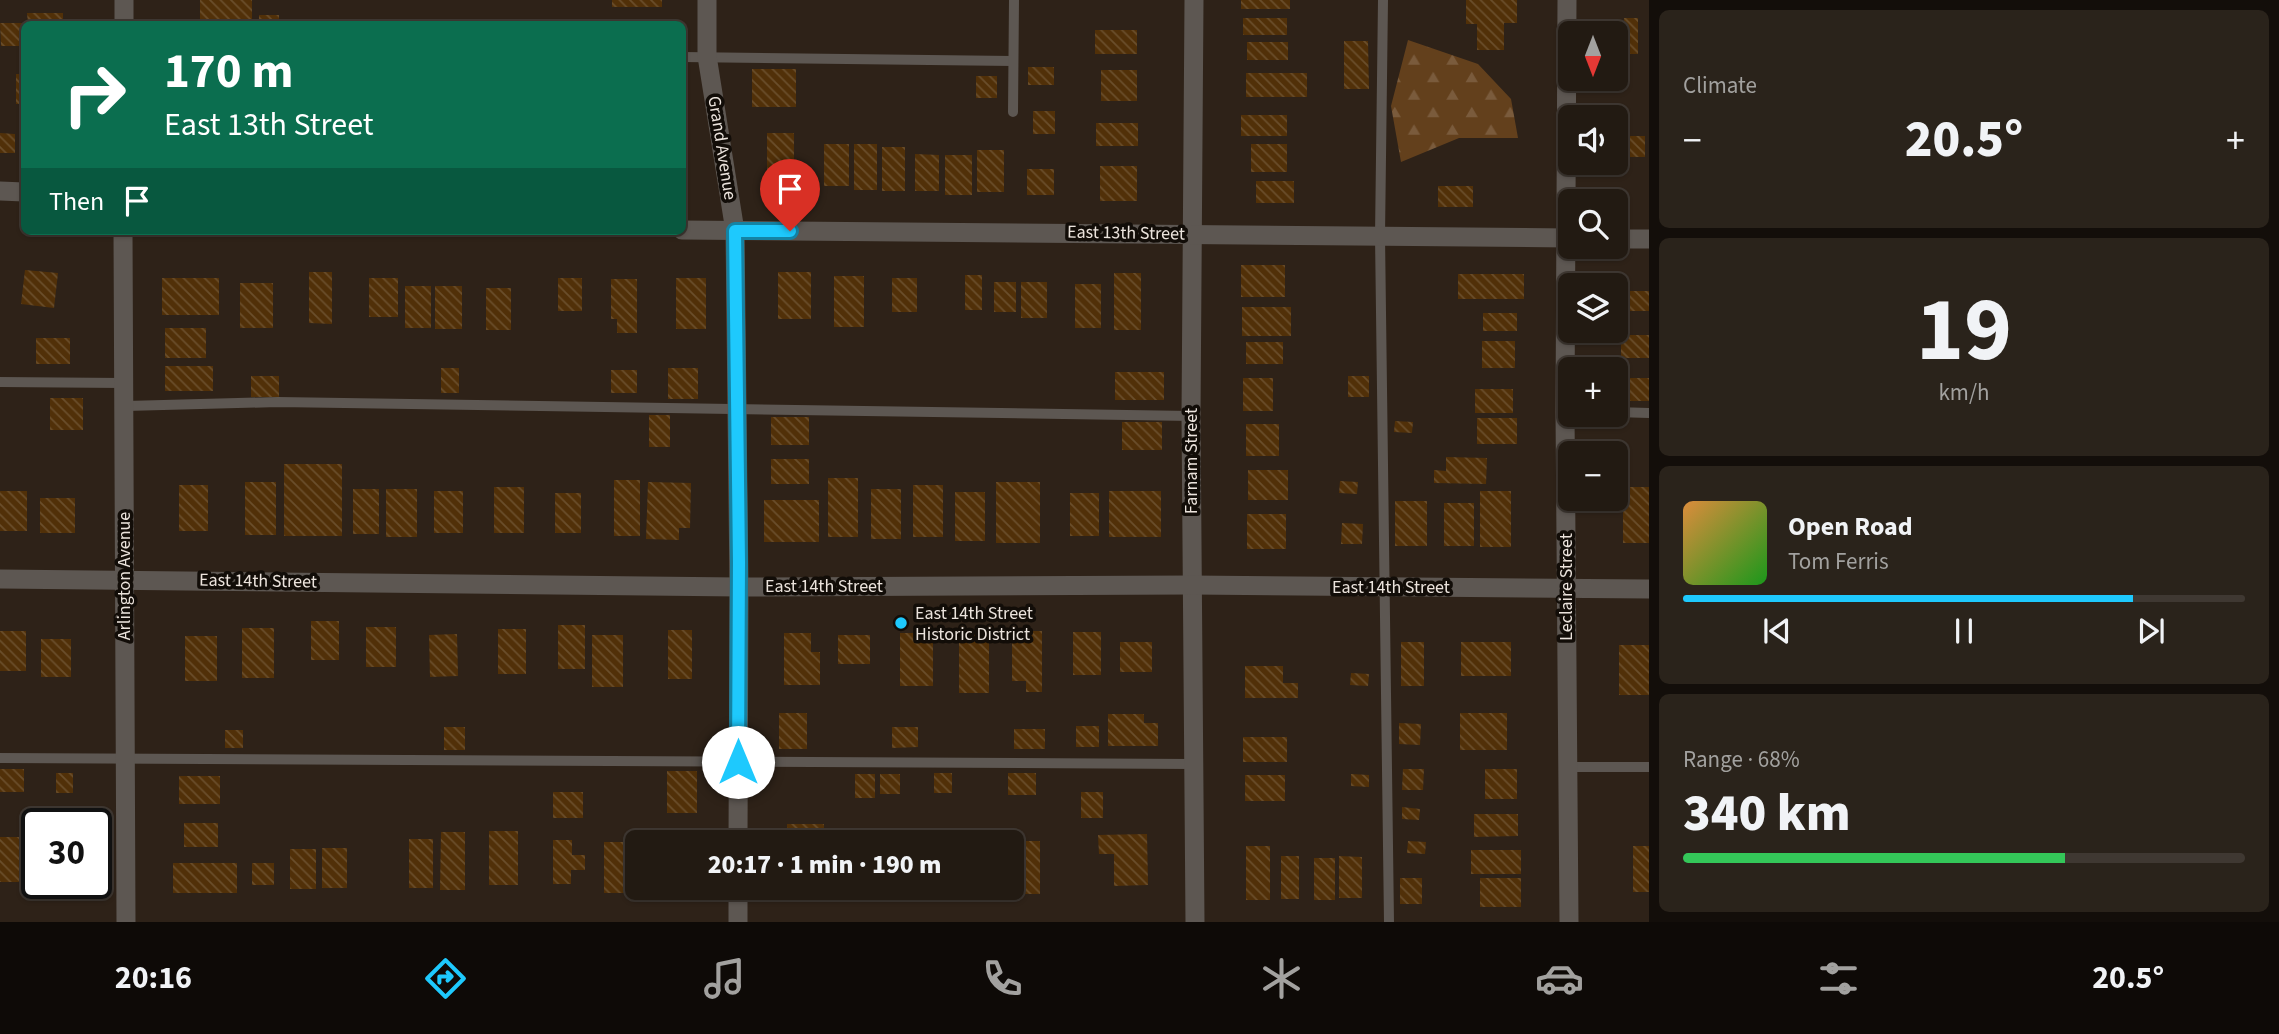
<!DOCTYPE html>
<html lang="en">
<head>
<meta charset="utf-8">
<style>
  :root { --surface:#221a12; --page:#2a231b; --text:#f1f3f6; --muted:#a2a19f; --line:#3f3832; --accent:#1ec9fd }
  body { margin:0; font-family:"Source Sans 3",sans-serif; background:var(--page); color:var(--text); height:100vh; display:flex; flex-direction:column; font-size:26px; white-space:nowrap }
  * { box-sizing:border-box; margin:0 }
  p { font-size:23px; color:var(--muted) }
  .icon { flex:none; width:38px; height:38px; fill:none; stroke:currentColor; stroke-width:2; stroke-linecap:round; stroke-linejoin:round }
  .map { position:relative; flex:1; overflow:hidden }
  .sheet { display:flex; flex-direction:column; gap:10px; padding:10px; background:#130e0a; width:630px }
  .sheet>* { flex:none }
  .banner { position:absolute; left:21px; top:21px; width:665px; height:214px; border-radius:10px; box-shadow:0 2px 5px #0004,0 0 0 2px var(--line); background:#0b6e4f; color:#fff; overflow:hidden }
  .needle { width:46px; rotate:180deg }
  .tools { position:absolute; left:1558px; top:21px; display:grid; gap:14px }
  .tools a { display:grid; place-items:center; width:70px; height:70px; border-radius:10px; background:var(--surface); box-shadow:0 2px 5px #0004,0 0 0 2px var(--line); font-size:35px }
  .speed { position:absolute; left:21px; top:808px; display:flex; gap:14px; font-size:35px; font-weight:700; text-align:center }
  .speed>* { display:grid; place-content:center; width:91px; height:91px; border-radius:50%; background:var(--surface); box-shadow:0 2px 5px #0004,0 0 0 2px var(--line); line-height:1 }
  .speed .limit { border:4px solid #111; border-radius:10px; background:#fff; color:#111 }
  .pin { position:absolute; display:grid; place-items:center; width:60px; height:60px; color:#fff; margin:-72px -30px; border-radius:50% 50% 50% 0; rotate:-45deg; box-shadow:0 0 7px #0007 }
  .pin .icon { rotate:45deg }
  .me { position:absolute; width:77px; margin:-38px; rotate:0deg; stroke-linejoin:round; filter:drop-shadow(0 0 5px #0008) }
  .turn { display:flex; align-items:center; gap:24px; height:147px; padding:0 28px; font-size:32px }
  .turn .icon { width:91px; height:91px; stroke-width:2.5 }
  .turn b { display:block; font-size:49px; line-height:60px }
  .then { display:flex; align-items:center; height:66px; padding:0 28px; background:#0003; gap:14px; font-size:26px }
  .big { font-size:52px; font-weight:800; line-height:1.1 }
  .sheet .tile { flex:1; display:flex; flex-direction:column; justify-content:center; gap:10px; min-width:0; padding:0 24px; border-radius:10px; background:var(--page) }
  .sheet .dial { align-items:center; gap:0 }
  .dial b { font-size:91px; line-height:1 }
  .song { display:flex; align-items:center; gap:21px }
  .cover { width:84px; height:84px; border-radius:10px; background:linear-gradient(135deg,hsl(30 70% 55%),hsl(120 70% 35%)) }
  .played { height:7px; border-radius:4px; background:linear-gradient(90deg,var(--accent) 80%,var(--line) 80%) }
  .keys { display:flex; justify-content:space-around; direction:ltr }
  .heat { display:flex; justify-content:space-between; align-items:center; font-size:38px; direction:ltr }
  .charge { height:10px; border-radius:5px; background:linear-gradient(90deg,#34c759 68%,var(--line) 0) }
  .trip { position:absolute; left:625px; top:830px; width:399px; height:70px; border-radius:10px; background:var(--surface); box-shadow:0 2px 5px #0004,0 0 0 2px var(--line); font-weight:800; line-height:70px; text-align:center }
  .tabs { display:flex; height:112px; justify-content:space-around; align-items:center; background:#0e0a07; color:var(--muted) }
  .tabs .icon { width:49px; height:49px }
  .tabs .selected { color:var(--accent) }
  .tabs b { font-size:32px; color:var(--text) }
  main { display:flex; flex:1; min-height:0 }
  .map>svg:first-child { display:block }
  .forest { fill:url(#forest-firs) }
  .building { fill:url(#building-back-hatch) }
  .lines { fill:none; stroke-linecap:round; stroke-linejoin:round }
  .service { stroke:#5d5752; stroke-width:10 }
  .minor { stroke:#5d5752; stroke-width:19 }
  .tertiary { stroke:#5d5752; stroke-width:19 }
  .route-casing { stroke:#1483a4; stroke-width:18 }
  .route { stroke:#1ec9fd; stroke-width:12 }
  .poi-dot { fill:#1ec9fd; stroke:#120d08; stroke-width:2.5 }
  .labels { text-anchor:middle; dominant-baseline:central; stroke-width:7; stroke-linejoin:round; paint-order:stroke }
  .street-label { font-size:18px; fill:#ebe3dc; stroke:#120d08 }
  .poi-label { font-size:18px; fill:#ebe3dc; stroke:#120d08; text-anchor:start }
</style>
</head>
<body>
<main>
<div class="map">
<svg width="1649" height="922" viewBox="0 0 1649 922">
  <defs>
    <pattern id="forest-firs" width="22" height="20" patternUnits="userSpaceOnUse" patternTransform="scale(1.75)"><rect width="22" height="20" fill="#63401c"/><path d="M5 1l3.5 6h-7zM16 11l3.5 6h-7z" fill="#7a5b3c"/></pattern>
    <pattern id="building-back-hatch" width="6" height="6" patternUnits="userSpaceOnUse" patternTransform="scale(1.75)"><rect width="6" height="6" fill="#513008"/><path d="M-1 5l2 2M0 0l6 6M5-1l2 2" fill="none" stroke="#6a4e2b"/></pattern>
  </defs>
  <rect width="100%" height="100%" fill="#2e2218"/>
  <polygon class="forest" points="1408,40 1478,64 1511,99 1518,138 1459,138 1401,162 1391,106"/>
  <g class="building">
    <rect x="200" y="0" width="52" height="24"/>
    <rect x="612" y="0" width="50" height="7"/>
    <rect x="1241" y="0" width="49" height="9"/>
    <polygon points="1466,0 1517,0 1517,23 1504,23 1504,50 1477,50 1477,24 1466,24"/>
    <polygon points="27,13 63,13 63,24 28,24"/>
    <rect x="259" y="15" width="20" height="9"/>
    <rect x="1243" y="18" width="44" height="17"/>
    <polygon points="1624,18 1638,18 1638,54 1615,54 1615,32 1624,32"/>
    <rect x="625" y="21" width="37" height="3"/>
    <polygon points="0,23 24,23 24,46 1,46"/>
    <rect x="1095" y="30" width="42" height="24"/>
    <polygon points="1344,41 1368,41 1369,89 1344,89"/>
    <rect x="1247" y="42" width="41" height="18"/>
    <rect x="1028" y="67" width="26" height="18"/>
    <rect x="752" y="69" width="44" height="38"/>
    <rect x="1101" y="70" width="36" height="31"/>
    <rect x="1246" y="73" width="61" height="24"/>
    <rect x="16" y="74" width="8" height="30"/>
    <rect x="976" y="76" width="21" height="22"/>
    <rect x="1033" y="111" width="22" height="23"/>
    <rect x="1241" y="115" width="46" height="21"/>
    <rect x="1096" y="123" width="42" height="23"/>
    <polygon points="0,133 15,134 15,153 0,153"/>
    <rect x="767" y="133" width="27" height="42"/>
    <rect x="1615" y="136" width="30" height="21"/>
    <rect x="824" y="144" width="25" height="42"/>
    <rect x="854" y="144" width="23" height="46"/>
    <rect x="1251" y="144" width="36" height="28"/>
    <rect x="882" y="147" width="23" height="44"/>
    <rect x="977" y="150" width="27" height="42"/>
    <polygon points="915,154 939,155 939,191 915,191"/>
    <rect x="945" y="155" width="27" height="40"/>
    <rect x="1100" y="166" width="37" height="35"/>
    <rect x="1027" y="169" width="27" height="26"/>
    <rect x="1256" y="181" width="38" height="22"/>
    <rect x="1438" y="186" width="35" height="21"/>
    <rect x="1241" y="265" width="44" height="32"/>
    <polygon points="25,270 58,273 54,308 21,304"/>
    <polygon points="309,272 332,272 332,324 309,323"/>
    <rect x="778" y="272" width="33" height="47"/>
    <rect x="1114" y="273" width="27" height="57"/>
    <rect x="1458" y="274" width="66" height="25"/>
    <rect x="965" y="275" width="17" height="35"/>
    <rect x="834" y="276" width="30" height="51"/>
    <rect x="162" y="278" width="57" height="37"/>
    <rect x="369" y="278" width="29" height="39"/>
    <rect x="558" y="278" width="24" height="33"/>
    <rect x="676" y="278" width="30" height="51"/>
    <rect x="892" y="278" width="25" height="34"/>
    <polygon points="611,279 637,279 637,333 617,333 617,319 611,319"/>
    <rect x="994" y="282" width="22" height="30"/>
    <rect x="1021" y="282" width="26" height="36"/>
    <rect x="240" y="283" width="33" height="45"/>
    <rect x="1075" y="284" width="26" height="44"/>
    <rect x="405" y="286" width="26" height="42"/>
    <rect x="435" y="286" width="27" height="43"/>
    <rect x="486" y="288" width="25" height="42"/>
    <rect x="1623" y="291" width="26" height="20"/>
    <rect x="1242" y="307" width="49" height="29"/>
    <rect x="1483" y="313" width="34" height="18"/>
    <rect x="165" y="328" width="41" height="30"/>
    <rect x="1621" y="335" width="28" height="23"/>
    <rect x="36" y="338" width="34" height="26"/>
    <rect x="1482" y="341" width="33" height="27"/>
    <rect x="1246" y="342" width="37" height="22"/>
    <rect x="165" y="366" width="48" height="25"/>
    <rect x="441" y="368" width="18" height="25"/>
    <rect x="668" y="368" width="30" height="31"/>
    <rect x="611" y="370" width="26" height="23"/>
    <rect x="1115" y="372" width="49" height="28"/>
    <rect x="251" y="376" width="28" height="21"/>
    <rect x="1348" y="376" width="21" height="21"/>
    <rect x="1243" y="378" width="30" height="33"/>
    <rect x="1615" y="378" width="34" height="23"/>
    <rect x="1475" y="389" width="38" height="24"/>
    <rect x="50" y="398" width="33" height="32"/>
    <rect x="649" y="415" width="21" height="32"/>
    <rect x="771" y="417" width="38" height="28"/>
    <rect x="1477" y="418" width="40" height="26"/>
    <polygon points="1395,421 1413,422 1412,433 1394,432"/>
    <rect x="1122" y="422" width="40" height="28"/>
    <rect x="1246" y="424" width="33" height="32"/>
    <polygon points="1446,457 1487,458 1486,484 1434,483 1434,470 1446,471"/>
    <rect x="771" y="459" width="38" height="25"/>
    <rect x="284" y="464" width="58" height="72"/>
    <rect x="1248" y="470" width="40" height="30"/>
    <rect x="828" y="478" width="30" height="59"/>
    <rect x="614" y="480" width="26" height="56"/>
    <polygon points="1340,481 1358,482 1357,494 1339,493"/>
    <rect x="245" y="482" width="31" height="53"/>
    <polygon points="648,482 691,483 690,528 679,528 679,540 646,539"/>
    <rect x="996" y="482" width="44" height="61"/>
    <rect x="179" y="485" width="29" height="46"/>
    <rect x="913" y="485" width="30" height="52"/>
    <rect x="494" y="487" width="30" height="46"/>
    <rect x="1623" y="487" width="26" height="56"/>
    <rect x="353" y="489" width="26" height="45"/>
    <rect x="386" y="489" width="31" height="48"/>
    <rect x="871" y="489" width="30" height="50"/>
    <rect x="0" y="491" width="27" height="40"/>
    <rect x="434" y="491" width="29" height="42"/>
    <rect x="1109" y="491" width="52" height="46"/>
    <rect x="1480" y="491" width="31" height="56"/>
    <rect x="955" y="492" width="30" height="49"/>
    <rect x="555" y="493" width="26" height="40"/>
    <rect x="1070" y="493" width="29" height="43"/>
    <rect x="40" y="498" width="35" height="35"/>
    <rect x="764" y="500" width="55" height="42"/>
    <rect x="1395" y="501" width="32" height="45"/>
    <rect x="1444" y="503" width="30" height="43"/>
    <rect x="1247" y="514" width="39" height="35"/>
    <polygon points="1342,523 1363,524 1362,544 1341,544"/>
    <rect x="311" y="621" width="28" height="39"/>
    <rect x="558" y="625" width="27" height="44"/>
    <rect x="366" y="627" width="30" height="40"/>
    <rect x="242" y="628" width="32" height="50"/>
    <rect x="498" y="629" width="28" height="45"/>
    <rect x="668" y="630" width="24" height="49"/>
    <rect x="0" y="631" width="26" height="40"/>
    <polygon points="1012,631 1042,631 1042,692 1026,692 1026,681 1012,681"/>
    <rect x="1073" y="632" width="28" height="43"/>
    <polygon points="784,633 811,633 811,652 820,652 820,685 784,685"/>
    <rect x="900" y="633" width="33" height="53"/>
    <rect x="959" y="633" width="30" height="60"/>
    <polygon points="457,634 458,676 430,677 429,635"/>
    <rect x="592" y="635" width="31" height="52"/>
    <rect x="838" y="635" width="32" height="29"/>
    <rect x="185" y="636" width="32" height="45"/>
    <rect x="41" y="639" width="30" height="38"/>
    <rect x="1120" y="642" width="32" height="30"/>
    <rect x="1401" y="642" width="23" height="44"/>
    <rect x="1461" y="642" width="50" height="34"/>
    <rect x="1619" y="645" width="30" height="50"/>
    <polygon points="1245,666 1283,666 1283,683 1298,683 1298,698 1245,698"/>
    <polygon points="1351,673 1369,674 1368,686 1350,685"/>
    <rect x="779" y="713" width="28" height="36"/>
    <rect x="1460" y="713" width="47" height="37"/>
    <polygon points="1108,714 1144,714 1144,723 1158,723 1158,746 1108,746"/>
    <polygon points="1399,723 1421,724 1420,745 1399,744"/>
    <rect x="1076" y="726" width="23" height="21"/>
    <rect x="444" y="727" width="21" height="23"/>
    <polygon points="892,727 918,727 918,747 892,748"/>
    <rect x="1014" y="729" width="31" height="20"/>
    <rect x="225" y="730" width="18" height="18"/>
    <rect x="1243" y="737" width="44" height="25"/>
    <rect x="0" y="769" width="24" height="23"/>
    <polygon points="1403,769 1424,769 1423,790 1402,790"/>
    <rect x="1485" y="769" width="32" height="30"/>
    <rect x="667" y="771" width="30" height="42"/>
    <rect x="56" y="773" width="17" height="20"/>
    <rect x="934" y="773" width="18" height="20"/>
    <rect x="1008" y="773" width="28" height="22"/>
    <rect x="855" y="774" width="20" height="24"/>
    <rect x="880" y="774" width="20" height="20"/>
    <polygon points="1351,774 1369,775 1369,787 1351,786"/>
    <rect x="1245" y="775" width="40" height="26"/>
    <rect x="179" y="776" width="41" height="28"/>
    <rect x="553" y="792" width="30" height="26"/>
    <rect x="1081" y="792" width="22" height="26"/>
    <polygon points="1402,807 1420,809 1419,820 1402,819"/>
    <polygon points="1474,814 1518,814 1518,836 1474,837"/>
    <rect x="184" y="823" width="34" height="24"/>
    <rect x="787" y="824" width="37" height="18"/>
    <rect x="655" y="830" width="41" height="12"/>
    <rect x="489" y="831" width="29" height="54"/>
    <polygon points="441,832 465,832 465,890 440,890"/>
    <polygon points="1147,834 1148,885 1114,886 1114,854 1099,854 1098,835"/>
    <rect x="897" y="836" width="33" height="6"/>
    <rect x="0" y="837" width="23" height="45"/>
    <rect x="938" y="837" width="31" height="5"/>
    <rect x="409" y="839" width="24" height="49"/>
    <polygon points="553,840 572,840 572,855 585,855 585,870 571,870 571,884 553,884"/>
    <rect x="1015" y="841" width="25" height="53"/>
    <polygon points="1408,841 1426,842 1425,854 1407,853"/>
    <rect x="604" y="842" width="28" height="51"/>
    <rect x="1246" y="846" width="24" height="54"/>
    <rect x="1633" y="846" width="16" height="46"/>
    <rect x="322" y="848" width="25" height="40"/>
    <rect x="290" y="849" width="26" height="40"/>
    <rect x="1471" y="850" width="50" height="24"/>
    <rect x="1281" y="856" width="18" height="43"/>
    <polygon points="1339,856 1362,857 1362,898 1339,898"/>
    <rect x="1314" y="858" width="21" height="42"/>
    <rect x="173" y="863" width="64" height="30"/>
    <rect x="252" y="863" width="22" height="22"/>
    <rect x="1400" y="878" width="22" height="26"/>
    <rect x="1480" y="878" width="41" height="29"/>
    <rect x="655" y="887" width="41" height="6"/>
    <rect x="787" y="887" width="37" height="4"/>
    <rect x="897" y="887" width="33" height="5"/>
    <rect x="983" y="887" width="22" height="7"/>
  </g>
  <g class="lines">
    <g class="service">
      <polyline points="1383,0 1380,236 1389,922"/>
      <polyline points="682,57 1013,61"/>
      <polyline points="1013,112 1014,0"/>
      <polyline points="0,382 123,383"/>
      <polyline points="126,406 278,402 1191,416"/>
      <polyline points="1615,412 1649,413"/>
      <polyline points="0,758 1192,764"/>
      <polyline points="1566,767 1649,767"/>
    </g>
    <g class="minor">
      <polyline points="124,0 124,24"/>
      <polyline points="707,0 707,56 735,231 739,587 738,842"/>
      <polyline points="1194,0 1191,416 1195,922"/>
      <polyline points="1567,0 1565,412 1569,922"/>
      <polyline points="0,191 24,192"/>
      <polyline points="682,230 1570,238"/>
      <polyline points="123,231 126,922"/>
      <polyline points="1615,239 1649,239"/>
      <polyline points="738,887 738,922"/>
    </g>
    <polyline class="tertiary" points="0,579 739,587 1192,585 1649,589"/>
  </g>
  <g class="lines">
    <g class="route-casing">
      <polyline id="route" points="738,762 739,562 735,231 790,231"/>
    </g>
    <use href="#route" class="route"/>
  </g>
  <circle class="poi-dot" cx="901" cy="623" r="7"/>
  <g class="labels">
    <g class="street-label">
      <text transform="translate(722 148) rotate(81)">Grand Avenue</text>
      <text transform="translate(1126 233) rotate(1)">East 13th Street</text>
      <text transform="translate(1191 461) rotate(-90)">Farnam Street</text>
      <text transform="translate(124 576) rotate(-90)">Arlington Avenue</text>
      <text transform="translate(258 581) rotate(1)">East 14th Street</text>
      <text x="824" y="586">East 14th Street</text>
      <text x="1391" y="587">East 14th Street</text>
      <text transform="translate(1566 587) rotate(-90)">Leclaire Street</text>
    </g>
    <g class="poi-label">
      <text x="915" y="613">East 14th Street<tspan x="915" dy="21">Historic District</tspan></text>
    </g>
  </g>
</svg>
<div class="tools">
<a><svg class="needle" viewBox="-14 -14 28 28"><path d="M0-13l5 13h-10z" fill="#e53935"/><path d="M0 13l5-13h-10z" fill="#a2a19f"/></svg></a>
<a><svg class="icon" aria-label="sound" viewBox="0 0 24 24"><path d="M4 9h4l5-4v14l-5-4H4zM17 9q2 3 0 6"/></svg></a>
<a><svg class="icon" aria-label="search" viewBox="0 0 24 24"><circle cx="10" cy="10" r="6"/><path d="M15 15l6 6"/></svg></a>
<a><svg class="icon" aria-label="layers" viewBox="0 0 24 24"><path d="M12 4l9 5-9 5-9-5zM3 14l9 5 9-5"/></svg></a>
<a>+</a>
<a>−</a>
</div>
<div class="speed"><div class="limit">30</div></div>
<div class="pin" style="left:790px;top:231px;background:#d93025"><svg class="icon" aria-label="arrive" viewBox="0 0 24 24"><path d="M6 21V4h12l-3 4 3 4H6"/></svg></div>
<svg class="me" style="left:738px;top:762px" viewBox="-20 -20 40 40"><circle r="19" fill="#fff"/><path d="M0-13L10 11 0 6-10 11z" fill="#1ec9fd"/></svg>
<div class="trip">20:17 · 1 min · 190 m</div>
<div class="banner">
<div class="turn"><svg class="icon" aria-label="right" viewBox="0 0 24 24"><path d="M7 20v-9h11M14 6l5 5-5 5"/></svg><div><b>170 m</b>East 13th Street</div></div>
<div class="then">Then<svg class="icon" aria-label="arrive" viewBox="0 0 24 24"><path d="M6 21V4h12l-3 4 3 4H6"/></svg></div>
</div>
</div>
<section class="sheet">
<div class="tile"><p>Climate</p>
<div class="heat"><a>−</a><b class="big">20.5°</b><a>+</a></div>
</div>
<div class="tile dial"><b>19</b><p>km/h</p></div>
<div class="tile">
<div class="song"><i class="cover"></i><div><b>Open Road</b><p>Tom Ferris</p></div></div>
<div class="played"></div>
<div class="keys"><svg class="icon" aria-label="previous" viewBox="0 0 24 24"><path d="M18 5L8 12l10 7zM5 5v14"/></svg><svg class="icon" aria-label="pause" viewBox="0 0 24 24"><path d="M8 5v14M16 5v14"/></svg><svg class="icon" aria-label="next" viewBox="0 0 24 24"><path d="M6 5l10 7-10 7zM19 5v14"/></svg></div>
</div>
<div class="tile"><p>Range · 68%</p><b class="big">340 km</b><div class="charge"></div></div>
</section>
</main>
<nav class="tabs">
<b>20:16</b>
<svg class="icon selected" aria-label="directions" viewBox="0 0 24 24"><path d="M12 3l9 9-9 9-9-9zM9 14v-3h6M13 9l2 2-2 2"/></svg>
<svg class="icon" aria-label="music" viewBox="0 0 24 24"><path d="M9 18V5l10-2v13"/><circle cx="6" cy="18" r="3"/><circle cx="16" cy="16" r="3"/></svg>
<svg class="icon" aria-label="phone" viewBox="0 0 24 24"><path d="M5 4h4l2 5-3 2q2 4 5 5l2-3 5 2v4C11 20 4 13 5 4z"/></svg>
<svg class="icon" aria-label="climate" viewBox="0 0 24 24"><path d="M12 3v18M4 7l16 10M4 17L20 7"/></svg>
<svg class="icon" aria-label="car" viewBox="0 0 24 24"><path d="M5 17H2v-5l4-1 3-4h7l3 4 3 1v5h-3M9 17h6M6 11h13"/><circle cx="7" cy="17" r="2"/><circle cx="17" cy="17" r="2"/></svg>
<svg class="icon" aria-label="filters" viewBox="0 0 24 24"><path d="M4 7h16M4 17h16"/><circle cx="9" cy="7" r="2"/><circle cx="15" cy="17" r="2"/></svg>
<b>20.5°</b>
</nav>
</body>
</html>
